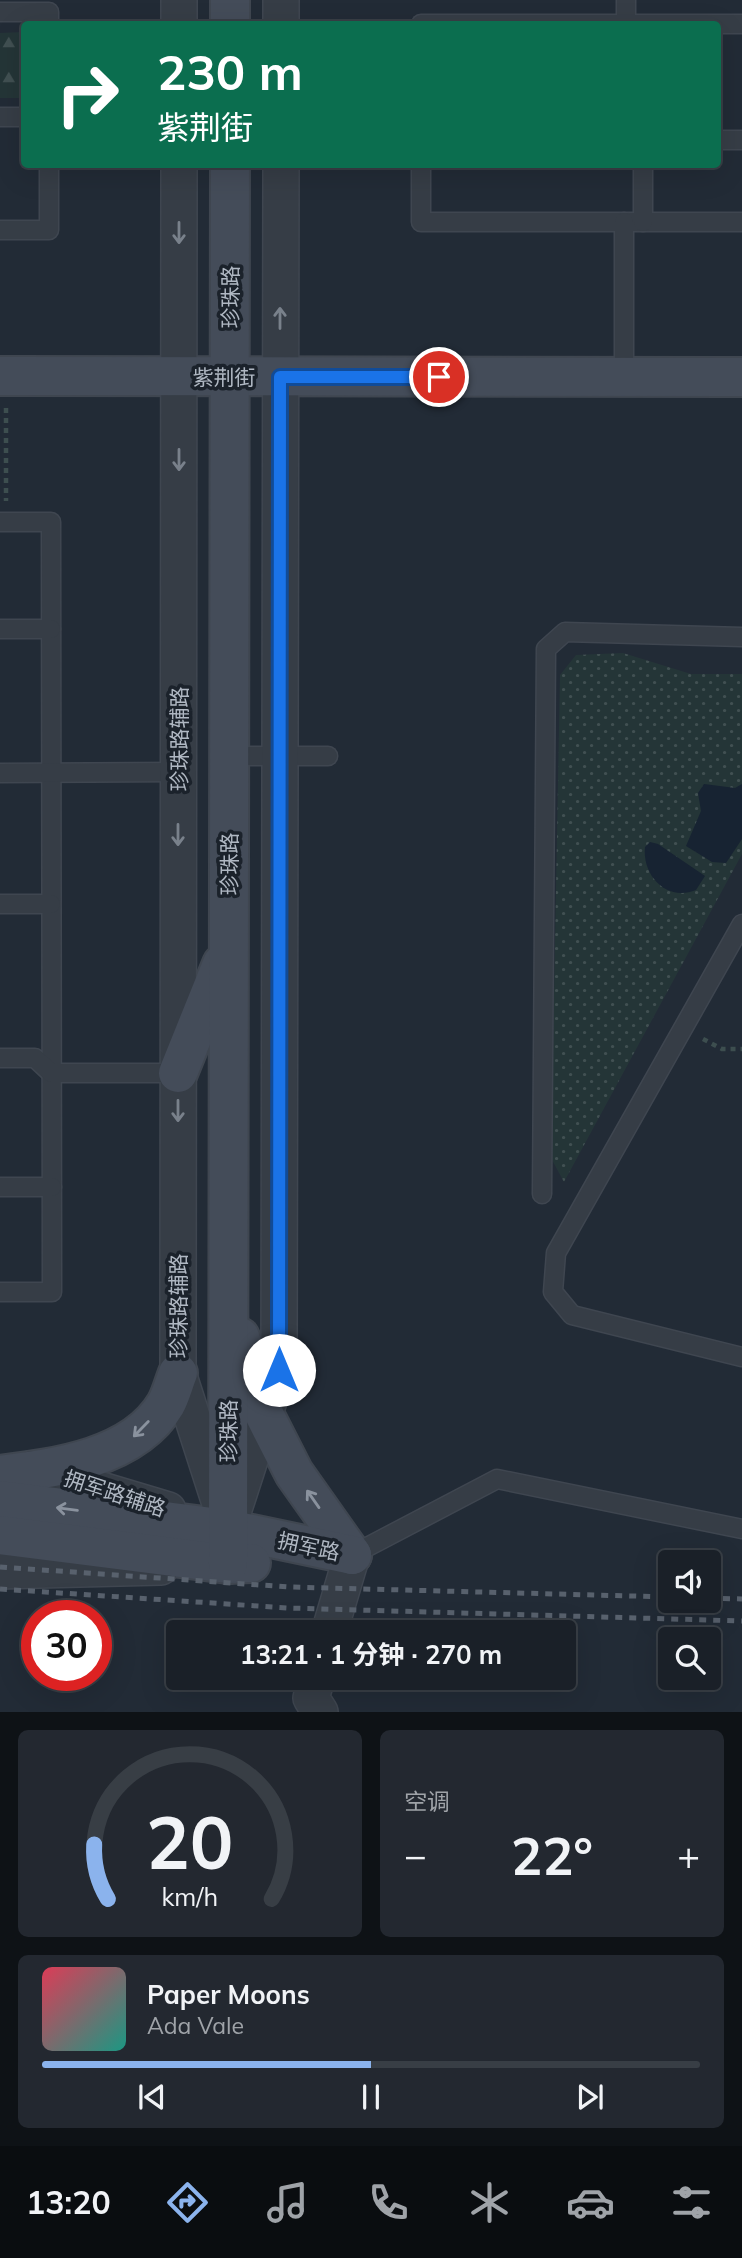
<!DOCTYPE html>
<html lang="zh">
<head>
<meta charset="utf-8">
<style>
  :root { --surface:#1a2028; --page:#232830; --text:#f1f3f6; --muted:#9fa3a8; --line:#383e45; --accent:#8bb3ed }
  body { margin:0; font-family:Mulish,"Noto Sans SC",sans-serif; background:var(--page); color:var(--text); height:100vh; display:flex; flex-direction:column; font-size:26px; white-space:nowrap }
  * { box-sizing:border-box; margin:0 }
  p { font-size:23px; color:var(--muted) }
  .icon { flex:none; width:38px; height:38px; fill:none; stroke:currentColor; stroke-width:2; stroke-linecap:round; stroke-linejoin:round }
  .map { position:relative; height:1712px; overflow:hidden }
  .panel { display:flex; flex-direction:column; gap:18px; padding:18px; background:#0e1216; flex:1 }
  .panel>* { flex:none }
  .banner { position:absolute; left:21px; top:21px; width:700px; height:147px; border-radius:7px; box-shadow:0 7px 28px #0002,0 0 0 2px var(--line); background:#0b6e4f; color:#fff; overflow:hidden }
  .tools { position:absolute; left:658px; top:1550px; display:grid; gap:14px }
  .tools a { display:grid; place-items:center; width:63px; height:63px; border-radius:7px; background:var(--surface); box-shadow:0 7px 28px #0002,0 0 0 2px var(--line); font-size:35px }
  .speed { position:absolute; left:21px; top:1600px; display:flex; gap:14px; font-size:35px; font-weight:700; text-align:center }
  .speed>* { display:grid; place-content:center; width:91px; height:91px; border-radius:50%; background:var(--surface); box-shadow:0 7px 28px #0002,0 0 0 2px var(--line); line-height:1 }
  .speed .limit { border:10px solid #d22; background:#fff; color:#111 }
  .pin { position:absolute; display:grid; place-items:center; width:60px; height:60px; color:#fff; margin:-30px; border:4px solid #fff; border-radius:50%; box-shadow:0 2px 7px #0007 }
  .me { position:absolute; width:77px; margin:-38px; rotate:0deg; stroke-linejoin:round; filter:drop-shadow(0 0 5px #0008) }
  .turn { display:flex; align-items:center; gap:24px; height:147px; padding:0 21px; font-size:32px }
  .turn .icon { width:91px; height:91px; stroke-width:2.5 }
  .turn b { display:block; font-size:49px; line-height:60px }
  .big { font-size:52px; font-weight:700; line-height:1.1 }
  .panel .card { flex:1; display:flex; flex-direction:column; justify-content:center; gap:10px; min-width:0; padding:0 24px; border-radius:10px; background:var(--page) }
  .panel .dial { align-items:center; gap:0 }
  .dial svg { height:182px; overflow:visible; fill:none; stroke:var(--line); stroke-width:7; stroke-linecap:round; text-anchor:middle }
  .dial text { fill:var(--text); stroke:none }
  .song { display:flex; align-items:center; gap:21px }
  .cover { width:84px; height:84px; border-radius:10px; background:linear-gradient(135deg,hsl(350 70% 55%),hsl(170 70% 35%)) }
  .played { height:7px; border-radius:4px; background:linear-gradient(90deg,var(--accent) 50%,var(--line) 50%) }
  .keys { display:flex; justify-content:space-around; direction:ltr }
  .heat { display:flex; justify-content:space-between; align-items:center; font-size:38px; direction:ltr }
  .panel .tiles { flex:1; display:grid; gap:18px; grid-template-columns:1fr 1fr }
  .card:last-child { grid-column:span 2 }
  .trip { position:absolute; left:166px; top:1620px; width:410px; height:70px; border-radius:7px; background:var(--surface); box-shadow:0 7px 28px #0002,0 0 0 2px var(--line); font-weight:700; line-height:70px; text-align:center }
  .menu { display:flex; height:112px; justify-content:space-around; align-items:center; background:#0a0d10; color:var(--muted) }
  .menu .icon { width:49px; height:49px }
  .menu .current { color:var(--accent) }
  .menu b { font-size:32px; color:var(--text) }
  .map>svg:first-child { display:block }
  .forest { fill:url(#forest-firs) }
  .park { fill:url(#park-dots) }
  .water { fill:#172332 }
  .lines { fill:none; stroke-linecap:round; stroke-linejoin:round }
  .lane-casing { stroke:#3f4650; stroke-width:21 }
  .street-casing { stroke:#3f4650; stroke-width:38 }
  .secondary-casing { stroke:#3f4650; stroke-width:42 }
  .path { stroke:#3d4e4f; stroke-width:4.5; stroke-dasharray:5 5; stroke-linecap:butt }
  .lane { stroke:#363d46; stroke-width:18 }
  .street { stroke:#363d46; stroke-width:35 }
  .secondary { stroke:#444c59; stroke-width:38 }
  .rail { stroke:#58616d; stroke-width:5; stroke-dasharray:7 7; stroke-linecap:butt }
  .oneway { stroke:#79818b }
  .oneway2 { stroke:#8a929e }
  .route-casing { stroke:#114b97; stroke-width:18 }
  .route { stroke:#1a73e8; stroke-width:12 }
  .labels { text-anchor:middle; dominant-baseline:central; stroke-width:7; stroke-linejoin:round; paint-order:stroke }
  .street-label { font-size:21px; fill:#b0b8c3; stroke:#1b222b }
</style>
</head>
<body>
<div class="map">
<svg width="742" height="1712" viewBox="0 0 742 1712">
  <defs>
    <pattern id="forest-firs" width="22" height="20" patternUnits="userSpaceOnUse" patternTransform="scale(1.75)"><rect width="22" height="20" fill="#243537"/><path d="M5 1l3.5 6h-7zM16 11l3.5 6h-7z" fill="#415052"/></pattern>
    <pattern id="park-dots" width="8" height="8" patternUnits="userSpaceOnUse" patternTransform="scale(1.75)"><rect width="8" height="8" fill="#243537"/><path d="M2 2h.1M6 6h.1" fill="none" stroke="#415052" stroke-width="1.8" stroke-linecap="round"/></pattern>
  </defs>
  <rect width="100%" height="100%" fill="#222b36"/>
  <polygon class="forest" points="24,32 24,98 0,98 0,33"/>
  <polygon class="park" points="623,653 691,674 742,674 742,854 564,1182 551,1158 560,675 576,655"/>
  <g class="water">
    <polygon points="704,784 735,788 742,784 742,839 726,863 712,862 686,846 701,811 698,793"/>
    <path d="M650 842 658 844 705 876 696 890C667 902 642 876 645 847Z"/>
  </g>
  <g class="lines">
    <g class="lane-casing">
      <g id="lane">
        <polyline points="0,12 49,12 49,24"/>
        <polyline points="421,24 742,24"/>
        <polyline points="626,24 626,0"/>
        <polyline points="0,117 24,117"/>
        <polyline points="718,140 742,140"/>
        <polyline points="421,164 421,222 742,222"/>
        <polyline points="643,164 643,222"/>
        <polyline points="0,230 49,230 49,164"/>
        <polyline points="624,377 624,222"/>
        <polyline points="0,522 51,522 52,1292 0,1292"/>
        <polyline points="0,629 51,629"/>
        <polyline points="229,756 328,756"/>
        <polyline points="0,773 179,772"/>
        <polyline points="0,904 51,904"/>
        <polyline points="742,924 556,1253 553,1292 572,1315 742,1357"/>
        <polyline points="0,1058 35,1058 51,1073 178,1073"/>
        <polyline points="0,1187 52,1187"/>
        <polyline points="542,1194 546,649 565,632 742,637"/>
        <polyline points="352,1555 497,1479 742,1529"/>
      </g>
    </g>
    <g class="street-casing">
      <g id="street">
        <polyline points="179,24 179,0"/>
        <polyline points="281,24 281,0"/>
        <polyline points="179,164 178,1373 224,1516"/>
        <polyline points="31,1469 168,1510"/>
        <polyline points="234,1509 279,1370 281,164"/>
        <polyline points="0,1571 161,1567"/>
        <polyline points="329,1633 352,1555"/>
        <polyline points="317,1678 311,1698 320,1712"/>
      </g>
    </g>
    <g class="secondary-casing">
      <g id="secondary">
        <polyline points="230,24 230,0"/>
        <polyline points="0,376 742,377"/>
        <polyline points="178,1073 222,964"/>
        <polyline points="240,1337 263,1412 294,1473 352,1555"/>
        <path d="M0 1475C56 1468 134 1458 166 1404 171 1395 174 1383 178 1373"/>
        <polyline points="0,1500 228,1529 352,1555"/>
        <polyline points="0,1535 228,1564 251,1563"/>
        <polyline points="228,1564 230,164"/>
      </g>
    </g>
    <g class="path">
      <polyline points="6,408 6,501"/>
      <polyline points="703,1039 722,1049 742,1049"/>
    </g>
    <use href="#lane" class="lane"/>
    <use href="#street" class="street"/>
    <use href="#secondary" class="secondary"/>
    <g class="rail">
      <polyline points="0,1567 289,1587 670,1597"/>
      <polyline points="0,1589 288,1608 742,1621"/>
      <polyline points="709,1598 742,1599"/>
    </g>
  </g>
  <defs><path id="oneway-shaft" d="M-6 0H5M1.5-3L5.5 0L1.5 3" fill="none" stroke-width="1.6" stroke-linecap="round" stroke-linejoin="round" transform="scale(1.75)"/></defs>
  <g class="oneway">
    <use href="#oneway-shaft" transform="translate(179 233) rotate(90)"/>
    <use href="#oneway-shaft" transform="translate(280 318) rotate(-90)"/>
    <use href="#oneway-shaft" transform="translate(179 460) rotate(90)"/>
    <use href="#oneway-shaft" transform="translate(178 835) rotate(90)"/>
    <use href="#oneway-shaft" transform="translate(178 1111) rotate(90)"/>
  </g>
  <g class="oneway2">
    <use href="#oneway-shaft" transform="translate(141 1429) rotate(134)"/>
    <use href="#oneway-shaft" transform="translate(313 1499) rotate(-125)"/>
    <use href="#oneway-shaft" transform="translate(67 1509) rotate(-173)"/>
  </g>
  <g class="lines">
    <g class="route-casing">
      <polyline id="route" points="279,1370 280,377 439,377"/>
    </g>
    <use href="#route" class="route"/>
  </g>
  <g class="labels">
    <g class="street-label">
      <text transform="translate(230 297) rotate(-90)">珍珠路</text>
      <text x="224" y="377">紫荆街</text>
      <text transform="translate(179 739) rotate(-90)">珍珠路辅路</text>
      <text transform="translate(229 864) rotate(-90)">珍珠路</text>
      <text transform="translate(178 1306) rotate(-90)">珍珠路辅路</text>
      <text transform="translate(228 1431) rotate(-90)">珍珠路</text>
      <text transform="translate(115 1493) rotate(18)">拥军路辅路</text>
      <text transform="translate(309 1546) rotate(12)">拥军路</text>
    </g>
  </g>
</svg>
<div class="tools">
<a><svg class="icon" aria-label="sound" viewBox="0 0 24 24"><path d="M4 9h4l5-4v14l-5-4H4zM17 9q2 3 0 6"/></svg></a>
<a><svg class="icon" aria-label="search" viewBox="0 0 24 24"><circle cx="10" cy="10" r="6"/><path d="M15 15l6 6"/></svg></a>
</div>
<div class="speed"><div class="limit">30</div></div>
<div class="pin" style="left:439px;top:377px;background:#d93025"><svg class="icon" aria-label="arrive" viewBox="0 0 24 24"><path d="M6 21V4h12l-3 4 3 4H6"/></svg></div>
<svg class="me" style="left:279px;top:1370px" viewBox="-20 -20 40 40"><circle r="19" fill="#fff"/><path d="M0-13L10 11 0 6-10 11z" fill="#1a73e8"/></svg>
<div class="trip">13:21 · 1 分钟 · 270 m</div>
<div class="banner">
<div class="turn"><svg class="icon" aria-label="right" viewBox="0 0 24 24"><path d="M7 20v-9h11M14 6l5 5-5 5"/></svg><div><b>230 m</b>紫荆街</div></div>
</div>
</div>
<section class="panel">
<div class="tiles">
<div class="card dial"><svg viewBox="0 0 100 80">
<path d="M14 69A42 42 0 1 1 86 69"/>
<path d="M14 69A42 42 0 0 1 8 45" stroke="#8bb3ed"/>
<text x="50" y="56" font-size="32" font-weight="700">20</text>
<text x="50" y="72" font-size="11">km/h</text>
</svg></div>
<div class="card"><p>空调</p>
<div class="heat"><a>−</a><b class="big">22°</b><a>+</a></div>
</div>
<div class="card">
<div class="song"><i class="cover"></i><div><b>Paper Moons</b><p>Ada Vale</p></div></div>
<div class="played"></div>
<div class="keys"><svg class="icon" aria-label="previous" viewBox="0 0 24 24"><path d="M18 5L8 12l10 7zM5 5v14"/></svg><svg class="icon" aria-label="pause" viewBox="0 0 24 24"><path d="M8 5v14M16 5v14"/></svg><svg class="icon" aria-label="next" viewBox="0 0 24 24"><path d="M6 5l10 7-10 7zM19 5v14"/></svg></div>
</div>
</div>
</section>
<nav class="menu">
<b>13:20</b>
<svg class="icon current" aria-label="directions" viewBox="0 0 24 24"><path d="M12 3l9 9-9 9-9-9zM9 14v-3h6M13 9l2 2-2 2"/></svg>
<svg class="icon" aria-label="music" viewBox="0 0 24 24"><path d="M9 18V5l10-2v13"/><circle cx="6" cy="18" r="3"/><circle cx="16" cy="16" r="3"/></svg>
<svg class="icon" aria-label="phone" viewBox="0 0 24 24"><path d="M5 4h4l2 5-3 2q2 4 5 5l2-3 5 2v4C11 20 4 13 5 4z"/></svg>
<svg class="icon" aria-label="climate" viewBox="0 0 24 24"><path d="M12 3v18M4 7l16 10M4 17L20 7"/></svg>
<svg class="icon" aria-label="car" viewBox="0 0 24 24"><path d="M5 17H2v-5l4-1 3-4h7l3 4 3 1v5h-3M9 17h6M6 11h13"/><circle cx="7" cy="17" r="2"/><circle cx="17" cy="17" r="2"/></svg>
<svg class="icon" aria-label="filters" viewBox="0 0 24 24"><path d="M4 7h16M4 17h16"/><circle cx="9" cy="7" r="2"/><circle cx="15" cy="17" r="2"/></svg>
</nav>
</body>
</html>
